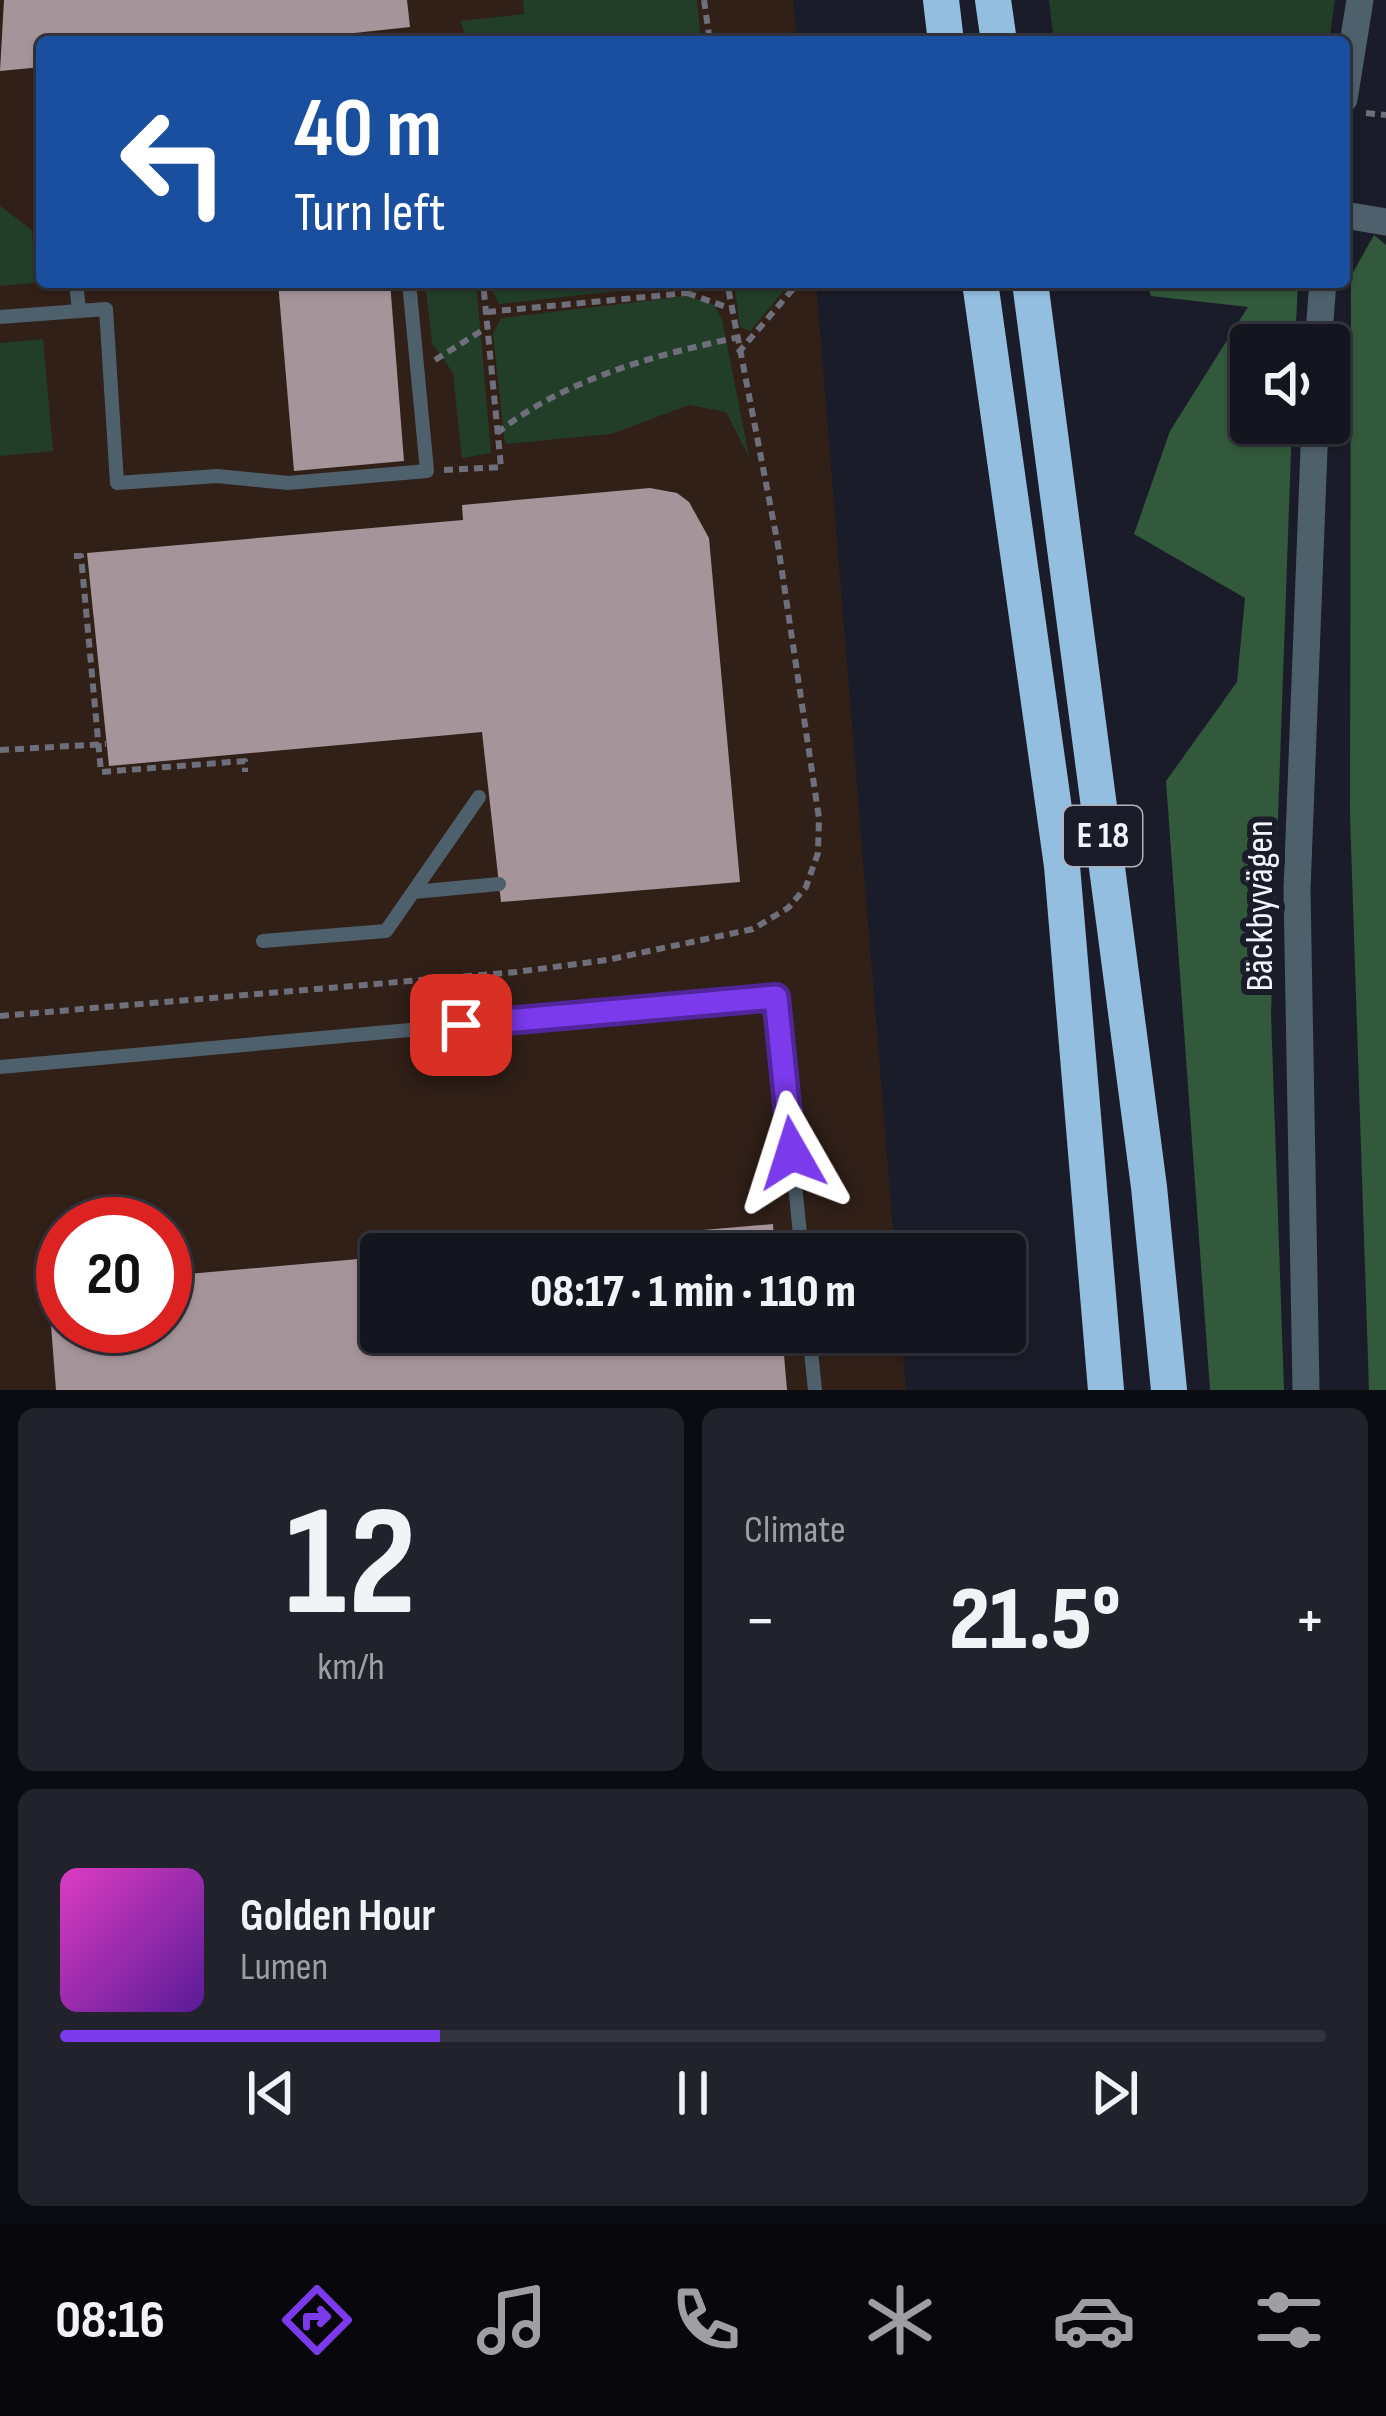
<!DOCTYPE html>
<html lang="en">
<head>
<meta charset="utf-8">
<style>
  :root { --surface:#14151f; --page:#21222c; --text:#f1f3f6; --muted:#9d9fa4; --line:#33343d; --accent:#7c3aed }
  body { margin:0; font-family:"Sofia Sans Condensed",sans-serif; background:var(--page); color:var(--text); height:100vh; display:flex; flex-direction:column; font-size:45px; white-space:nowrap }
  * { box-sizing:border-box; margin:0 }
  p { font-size:39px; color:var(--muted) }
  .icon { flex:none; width:66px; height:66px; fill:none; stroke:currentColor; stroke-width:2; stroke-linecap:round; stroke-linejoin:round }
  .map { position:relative; height:1390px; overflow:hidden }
  .side { display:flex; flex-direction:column; gap:18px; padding:18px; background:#0b0c11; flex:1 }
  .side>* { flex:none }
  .top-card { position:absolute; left:36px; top:36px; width:1314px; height:252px; border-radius:12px; box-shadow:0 3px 9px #0004,0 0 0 3px var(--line); background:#1a4fa0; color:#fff; overflow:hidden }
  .buttons { position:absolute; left:1230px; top:324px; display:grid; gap:24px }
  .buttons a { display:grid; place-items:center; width:120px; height:120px; border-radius:12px; background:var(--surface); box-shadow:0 3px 9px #0004,0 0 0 3px var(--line); font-size:60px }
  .speed { position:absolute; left:36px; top:1197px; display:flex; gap:24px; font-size:60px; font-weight:700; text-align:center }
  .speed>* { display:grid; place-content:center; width:156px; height:156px; border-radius:50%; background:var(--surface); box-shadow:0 3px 9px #0004,0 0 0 3px var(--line); line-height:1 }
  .speed .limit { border:18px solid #d22; background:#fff; color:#111 }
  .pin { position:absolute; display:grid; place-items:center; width:102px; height:102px; color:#fff; margin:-51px; border-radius:24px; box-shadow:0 6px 18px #0006 }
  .me { position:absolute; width:132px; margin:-66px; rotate:354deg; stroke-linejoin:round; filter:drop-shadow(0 0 9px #0008) }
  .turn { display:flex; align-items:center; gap:42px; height:252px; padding:0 60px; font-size:54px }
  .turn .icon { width:156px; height:156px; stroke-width:2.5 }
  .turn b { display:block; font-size:84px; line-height:102px }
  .big { font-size:90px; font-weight:800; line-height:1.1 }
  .side .card { flex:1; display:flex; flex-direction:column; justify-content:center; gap:18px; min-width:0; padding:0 42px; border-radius:18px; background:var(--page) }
  .side .dial { align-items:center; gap:0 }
  .dial b { font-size:156px; line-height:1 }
  .song { display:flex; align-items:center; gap:36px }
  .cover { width:144px; height:144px; border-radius:18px; background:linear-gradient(135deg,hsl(310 70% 55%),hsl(270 70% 35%)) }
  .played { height:12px; border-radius:6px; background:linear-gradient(90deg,var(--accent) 30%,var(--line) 30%) }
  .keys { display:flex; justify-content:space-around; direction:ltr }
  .heat { display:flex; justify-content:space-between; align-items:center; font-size:66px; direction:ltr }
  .side .tiles { flex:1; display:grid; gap:18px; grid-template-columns:1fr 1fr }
  .card:last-child { grid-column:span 2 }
  .trip { position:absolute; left:360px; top:1233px; width:666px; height:120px; border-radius:12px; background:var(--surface); box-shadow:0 3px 9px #0004,0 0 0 3px var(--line); font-weight:800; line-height:120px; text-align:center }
  .menu { display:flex; height:192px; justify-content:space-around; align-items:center; background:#08080c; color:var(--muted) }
  .menu .icon { width:84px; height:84px }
  .menu .active { color:var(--accent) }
  .menu b { font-size:54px; color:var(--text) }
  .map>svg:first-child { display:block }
  .commercial { fill:#312018; fill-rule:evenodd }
  .green { fill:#223e29 }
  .forest { fill:#32593c }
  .building { fill:#a6949b }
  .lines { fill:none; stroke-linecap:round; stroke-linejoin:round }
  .path { stroke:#6f6f7b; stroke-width:6; stroke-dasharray:9 6; stroke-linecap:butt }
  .service { stroke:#4f606d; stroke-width:14 }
  .minor { stroke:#4f606d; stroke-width:27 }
  .motorway { stroke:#94bedf; stroke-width:36 }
  .route-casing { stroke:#51269a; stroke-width:30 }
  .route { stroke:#7c3aed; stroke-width:21 }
  .labels { text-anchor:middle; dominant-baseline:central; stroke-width:12; stroke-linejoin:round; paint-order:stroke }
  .shield { fill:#1b1c29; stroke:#b2b2bd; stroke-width:3 }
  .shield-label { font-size:36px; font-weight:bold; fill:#f3f3fd }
  .street-label { font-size:39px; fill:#f3f3fd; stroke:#1b1c29 }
</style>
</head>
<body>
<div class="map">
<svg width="1386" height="1390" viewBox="0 0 1386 1390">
  <rect width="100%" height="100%" fill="#1b1c29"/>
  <path class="commercial" d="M0 0H793L797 42H42V282H816L895 1254H381V1332H901L906 1390H0ZM63 1224H165V1326H63Z"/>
  <g class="green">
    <polygon points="523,0 697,0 701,42 469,42 460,21 524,14"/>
    <polygon points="1049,0 1335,0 1329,42 1054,42"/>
    <polygon points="0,206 32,230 35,283 0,286"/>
    <polygon points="425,282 476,282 491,453 462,458 453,373 432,343"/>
    <polygon points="488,282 701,282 499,304"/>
    <polygon points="734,282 791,282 750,331 740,327"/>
    <polygon points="687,296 714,305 722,319 749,457 726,412 689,405 611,434 505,444 493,334 501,318"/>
    <polygon points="43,339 53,451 0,456 0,343"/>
  </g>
  <g class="forest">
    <polygon points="1374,235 1386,245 1386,1390 1369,1390 1350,814 1351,276"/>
    <polygon points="1146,282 1298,282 1295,345 1251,345 1251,423 1292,423 1271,1014 1284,1390 1210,1390 1166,781 1237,682 1245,598 1134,534 1170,431 1248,307 1151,296"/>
  </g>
  <g class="building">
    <polygon points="4,0 407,0 410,27 271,42 42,42 42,67 0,71"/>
    <polygon points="278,282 390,282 404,461 294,471"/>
    <polygon points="650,488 677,493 689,502 709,538 740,882 501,902 482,732 109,766 87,553 463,520 462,505"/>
    <polygon points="773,1224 775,1254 460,1254 459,1251"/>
    <polygon points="381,1257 381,1332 782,1332 787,1390 56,1390 48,1286 63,1285 63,1326 165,1326 165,1276"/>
  </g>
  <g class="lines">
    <g class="path">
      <polyline points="704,0 710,42"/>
      <polyline points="386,40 454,42"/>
      <polyline points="1366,113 1386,115"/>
      <polyline points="687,293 729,308"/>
      <polyline points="487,312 687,293 708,282"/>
      <polyline points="738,353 799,282"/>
      <polyline points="435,360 486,328"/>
      <path d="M497 433C563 380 654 355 735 338"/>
      <polyline points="444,470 501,467 483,282"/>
      <polyline points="74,556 81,556 101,772 245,761 245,772"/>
      <polyline points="0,750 106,744"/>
      <polyline points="0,1016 516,972 607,960 753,929 788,908 806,887 818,853 819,818 778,545 727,282"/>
    </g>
    <g class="service">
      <polyline points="76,282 79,311"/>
      <polyline points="0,317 106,309 117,483 217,476 288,483 427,471 409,282"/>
      <polyline points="414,892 499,884"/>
      <polyline points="263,941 386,931 479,797"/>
      <polyline points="0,1067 776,997 802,1254"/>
      <polyline points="809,1332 815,1390"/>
    </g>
    <g class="minor">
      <polyline points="1344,99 1360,0"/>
      <polyline points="1344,215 1386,222"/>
      <polyline points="1318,345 1323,282"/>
      <polyline points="1306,1390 1297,890 1315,423"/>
    </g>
    <g class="motorway">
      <polyline points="941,0 946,42"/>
      <polyline points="993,0 999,42"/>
      <polyline points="980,282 1062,866 1106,1390"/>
      <polyline points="1030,282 1149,1187 1169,1390"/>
    </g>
  </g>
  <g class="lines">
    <g class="route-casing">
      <polyline id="route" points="461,1025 776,997 792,1153"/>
    </g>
    <use href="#route" class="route"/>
  </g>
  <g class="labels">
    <rect class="shield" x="1064" y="806" width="78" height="60" rx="9"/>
    <g class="shield-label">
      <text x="1103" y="836">E 18</text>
    </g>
    <g class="street-label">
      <text transform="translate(1260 906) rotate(-90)">Bäckbyvägen</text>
    </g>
  </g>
</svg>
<div class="buttons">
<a><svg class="icon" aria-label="sound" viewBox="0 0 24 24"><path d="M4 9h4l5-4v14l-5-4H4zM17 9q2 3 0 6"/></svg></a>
</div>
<div class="speed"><div class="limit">20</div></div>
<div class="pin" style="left:461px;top:1025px;background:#d93025"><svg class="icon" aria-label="arrive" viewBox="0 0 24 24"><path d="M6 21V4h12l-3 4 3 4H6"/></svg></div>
<svg class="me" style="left:792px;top:1153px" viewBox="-20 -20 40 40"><path d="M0-17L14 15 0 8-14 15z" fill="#7c3aed" stroke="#fff" stroke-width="4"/></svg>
<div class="trip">08:17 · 1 min · 110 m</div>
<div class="top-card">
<div class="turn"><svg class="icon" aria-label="left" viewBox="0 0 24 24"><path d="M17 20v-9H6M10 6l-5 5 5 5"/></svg><div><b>40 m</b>Turn left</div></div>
</div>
</div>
<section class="side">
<div class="tiles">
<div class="card dial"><b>12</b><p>km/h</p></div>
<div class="card"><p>Climate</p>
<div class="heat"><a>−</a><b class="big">21.5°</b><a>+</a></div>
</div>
<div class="card">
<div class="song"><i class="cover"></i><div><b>Golden Hour</b><p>Lumen</p></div></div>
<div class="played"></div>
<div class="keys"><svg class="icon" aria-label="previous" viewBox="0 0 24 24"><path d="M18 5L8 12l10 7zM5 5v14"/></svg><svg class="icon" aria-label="pause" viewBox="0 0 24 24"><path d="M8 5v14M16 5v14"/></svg><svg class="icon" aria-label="next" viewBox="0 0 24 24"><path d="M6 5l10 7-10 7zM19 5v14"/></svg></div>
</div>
</div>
</section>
<nav class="menu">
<b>08:16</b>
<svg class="icon active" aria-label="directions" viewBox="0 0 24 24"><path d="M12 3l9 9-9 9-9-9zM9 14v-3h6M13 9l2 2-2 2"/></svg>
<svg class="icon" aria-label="music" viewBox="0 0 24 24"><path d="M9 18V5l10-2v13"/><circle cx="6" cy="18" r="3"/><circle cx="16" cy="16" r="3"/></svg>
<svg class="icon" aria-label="phone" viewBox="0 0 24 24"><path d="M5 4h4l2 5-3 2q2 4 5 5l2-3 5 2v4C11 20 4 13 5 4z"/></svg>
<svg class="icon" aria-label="climate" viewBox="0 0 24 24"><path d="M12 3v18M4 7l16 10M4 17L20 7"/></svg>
<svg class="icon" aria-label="car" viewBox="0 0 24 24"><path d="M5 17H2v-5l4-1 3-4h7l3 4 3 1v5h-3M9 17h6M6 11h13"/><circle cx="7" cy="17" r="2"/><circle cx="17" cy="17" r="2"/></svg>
<svg class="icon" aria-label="filters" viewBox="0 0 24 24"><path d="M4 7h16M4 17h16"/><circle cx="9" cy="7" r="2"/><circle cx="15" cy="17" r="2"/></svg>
</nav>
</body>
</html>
